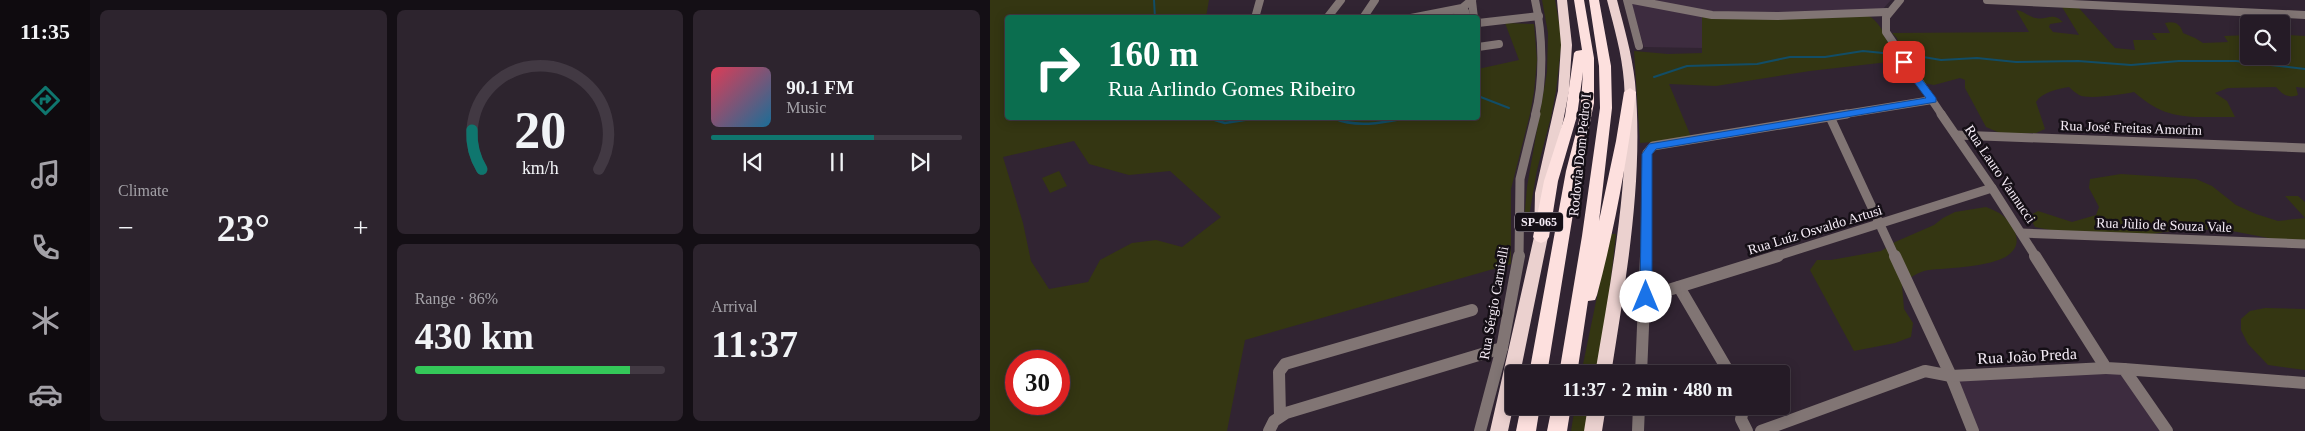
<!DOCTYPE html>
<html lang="en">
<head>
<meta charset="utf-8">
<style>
  :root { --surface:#251b26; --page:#2d242e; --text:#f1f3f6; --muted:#a3a1a7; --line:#423943; --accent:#0f766e }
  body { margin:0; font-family:Georgia,serif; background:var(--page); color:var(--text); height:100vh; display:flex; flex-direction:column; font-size:19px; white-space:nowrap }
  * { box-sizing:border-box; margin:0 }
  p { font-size:16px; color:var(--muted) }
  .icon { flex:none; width:28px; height:28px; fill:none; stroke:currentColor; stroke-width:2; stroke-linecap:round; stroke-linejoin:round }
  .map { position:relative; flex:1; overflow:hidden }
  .panel { display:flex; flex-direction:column; gap:10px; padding:10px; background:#140f15; width:900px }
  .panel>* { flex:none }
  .top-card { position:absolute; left:15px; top:15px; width:475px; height:105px; border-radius:5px; box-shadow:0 2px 12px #0003,0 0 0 1px var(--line); background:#0b6e4f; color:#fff; overflow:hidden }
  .controls { position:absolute; left:1250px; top:15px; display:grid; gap:10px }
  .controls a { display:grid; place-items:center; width:50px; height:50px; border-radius:5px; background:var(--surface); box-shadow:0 2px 12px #0003,0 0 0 1px var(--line); font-size:25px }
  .speed { position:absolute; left:15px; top:350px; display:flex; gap:10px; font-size:25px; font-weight:700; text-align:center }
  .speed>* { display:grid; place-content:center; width:65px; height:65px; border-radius:50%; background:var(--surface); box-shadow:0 2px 12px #0003,0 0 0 1px var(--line); line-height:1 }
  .speed .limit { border:8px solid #d22; background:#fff; color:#111 }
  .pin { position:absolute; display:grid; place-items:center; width:42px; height:42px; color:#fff; margin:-21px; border-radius:10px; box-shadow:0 2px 8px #0006 }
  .me { position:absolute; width:55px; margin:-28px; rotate:0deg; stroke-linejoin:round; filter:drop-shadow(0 0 4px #0008) }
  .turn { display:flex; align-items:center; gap:18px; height:105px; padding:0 20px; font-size:22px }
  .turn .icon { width:65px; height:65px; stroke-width:2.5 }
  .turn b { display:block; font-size:35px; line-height:42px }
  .big { font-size:38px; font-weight:700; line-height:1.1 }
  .panel .tile { flex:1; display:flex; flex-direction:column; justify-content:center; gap:8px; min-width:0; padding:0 18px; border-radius:8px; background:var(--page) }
  .panel .dial { align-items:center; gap:0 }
  .dial svg { height:130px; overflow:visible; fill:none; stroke:var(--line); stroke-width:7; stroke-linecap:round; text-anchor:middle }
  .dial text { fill:var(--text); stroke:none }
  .song { display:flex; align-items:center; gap:15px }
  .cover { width:60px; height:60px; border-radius:8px; background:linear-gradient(135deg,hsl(350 70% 55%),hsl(200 70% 35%)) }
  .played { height:5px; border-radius:2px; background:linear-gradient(90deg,var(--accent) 65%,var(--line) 65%) }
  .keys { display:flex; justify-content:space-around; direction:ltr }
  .heat { display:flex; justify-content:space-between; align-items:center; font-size:28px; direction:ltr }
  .charge { height:8px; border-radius:4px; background:linear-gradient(90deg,#34c759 86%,var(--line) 0) }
  .panel .tiles { flex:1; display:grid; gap:10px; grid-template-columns:repeat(3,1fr) }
  .tile:first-child { grid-row:span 2 }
  .trip { position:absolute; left:515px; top:365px; width:285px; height:50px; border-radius:5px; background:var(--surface); box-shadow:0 2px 12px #0003,0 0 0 1px var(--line); font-weight:700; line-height:50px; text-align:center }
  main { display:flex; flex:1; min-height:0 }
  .menu { display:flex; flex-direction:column; width:90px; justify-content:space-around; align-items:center; background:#0f0b0f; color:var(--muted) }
  .menu .icon { width:35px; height:35px }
  .menu .selected { color:var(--accent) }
  .menu b { font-size:22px; color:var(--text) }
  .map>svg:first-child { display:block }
  .built { fill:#3d2c3f }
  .green { fill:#343612; fill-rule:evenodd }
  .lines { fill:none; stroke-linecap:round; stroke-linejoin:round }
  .stream-far1 { stroke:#124d66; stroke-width:2 }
  .stream { stroke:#124d66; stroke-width:2.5 }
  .minor-far2 { stroke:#817574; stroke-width:8 }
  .minor-far1 { stroke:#817574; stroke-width:9 }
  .minor { stroke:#817574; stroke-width:12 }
  .tertiary-far2 { stroke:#817574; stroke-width:8 }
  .tertiary-far1 { stroke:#817574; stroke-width:9 }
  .tertiary { stroke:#817574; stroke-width:12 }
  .trunk { fill:#ebd1cf; fill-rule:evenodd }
  .motorway { fill:#fde0de; fill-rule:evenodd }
  .route { fill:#1a73e8; stroke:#114b97 }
  .labels { text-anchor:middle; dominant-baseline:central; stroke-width:5; stroke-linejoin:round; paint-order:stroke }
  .shield { fill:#150f16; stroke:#b2aab4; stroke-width:1 }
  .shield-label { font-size:12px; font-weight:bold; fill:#f6edf7 }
  .street-label { font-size:14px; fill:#f6edf7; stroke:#150f16 }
  .near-street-label { font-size:16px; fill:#f6edf7; stroke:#150f16 }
</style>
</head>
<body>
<main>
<nav class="menu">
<b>11:35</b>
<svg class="icon selected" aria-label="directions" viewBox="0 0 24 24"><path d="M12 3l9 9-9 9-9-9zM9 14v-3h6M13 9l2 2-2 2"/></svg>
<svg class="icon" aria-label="music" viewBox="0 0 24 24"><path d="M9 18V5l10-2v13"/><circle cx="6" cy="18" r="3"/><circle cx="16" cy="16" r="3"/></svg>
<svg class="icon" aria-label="phone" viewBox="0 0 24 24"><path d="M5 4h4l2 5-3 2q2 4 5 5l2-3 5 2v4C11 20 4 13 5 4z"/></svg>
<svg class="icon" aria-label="climate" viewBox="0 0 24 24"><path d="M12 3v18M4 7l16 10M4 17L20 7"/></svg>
<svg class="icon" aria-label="car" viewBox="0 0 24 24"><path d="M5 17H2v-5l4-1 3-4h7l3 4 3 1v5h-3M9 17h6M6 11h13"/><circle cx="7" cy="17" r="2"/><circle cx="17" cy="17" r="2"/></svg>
</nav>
<section class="panel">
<div class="tiles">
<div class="tile"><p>Climate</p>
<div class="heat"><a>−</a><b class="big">23°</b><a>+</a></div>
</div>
<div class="tile dial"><svg viewBox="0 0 100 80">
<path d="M14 69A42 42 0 1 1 86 69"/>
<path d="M14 69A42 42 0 0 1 8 45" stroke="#0f766e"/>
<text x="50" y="56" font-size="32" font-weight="700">20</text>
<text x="50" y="72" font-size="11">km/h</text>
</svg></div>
<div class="tile">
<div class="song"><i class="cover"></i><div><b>90.1 FM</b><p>Music</p></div></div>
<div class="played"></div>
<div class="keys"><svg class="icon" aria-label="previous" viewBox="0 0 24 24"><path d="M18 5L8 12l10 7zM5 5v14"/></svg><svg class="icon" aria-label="pause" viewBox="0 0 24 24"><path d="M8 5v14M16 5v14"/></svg><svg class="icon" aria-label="next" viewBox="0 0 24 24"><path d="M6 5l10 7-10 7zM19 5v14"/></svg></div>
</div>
<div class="tile"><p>Range · 86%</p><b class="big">430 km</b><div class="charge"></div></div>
<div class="tile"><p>Arrival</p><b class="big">11:37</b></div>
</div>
</section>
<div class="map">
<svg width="1315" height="431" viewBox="0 0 1315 431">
  <rect width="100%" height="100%" fill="#312432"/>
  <g class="built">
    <polygon points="640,0 901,0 892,10 712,14 712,48 654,47"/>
    <polygon points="1134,369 1177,431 985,431 961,376"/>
  </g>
  <g class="green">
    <path d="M0 0H219L216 17 18 18V118H488V69L529 60 515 23 544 24 547 60 544 92 540 114 521 189V264L255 340 237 431H0ZM84 141 99 164 139 175 180 171 231 217 192 247 166 240 142 243 110 260 98 282 59 289 41 261 33 223 13 157ZM26 361H69V404H26Z"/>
    <polygon points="552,0 565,0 572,39 566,91 561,117 547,170 537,228 533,231 537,187 557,72 558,33"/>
    <path d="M1087 6 1125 48 1145 50 1143 40H1167L1162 33H1180L1175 23C1184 21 1190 23 1193 33L1205 38 1213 43 1238 42 1234 36 1259 35V56H1291V31L1298 35 1315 36V88L1306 87 1308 95C1298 99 1292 94 1286 87L1238 88 1225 93 1237 101 1245 117C1202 116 1179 123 1144 92 1133 94 1099 100 1089 95 1086 93 1082 90 1079 87 1068 89 1052 92 1046 102L1055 129 1046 133 1012 134 996 127 975 88V80L970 78 944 85 933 83 923 70 925 66C914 62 908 49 907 38L902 33 1039 32 1026 10C1034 11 1039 17 1046 18 1056 21 1062 11 1073 22L1060 24 1059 27 1063 32 1089 35 1072 7Z"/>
    <path d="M712 14 876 15C891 19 900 47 907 61L820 71 726 86 679 84 702 139 650 143 644 51 678 54 712 53Z"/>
    <polygon points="69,171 77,186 60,193 52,178"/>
    <polygon points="1131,174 1206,179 1222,186 1246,205 1266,214 1288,221 1315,218 1295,196 1308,196 1315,202 1315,245 1237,230 1194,229 1137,238 1076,233 1045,227 1039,216 1048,211 1082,222 1106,215 1109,207 1099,188 1100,179"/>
    <path d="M996 207C1010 212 1017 217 1024 230 1043 271 955 266 934 271 925 274 919 278 912 285L914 309 923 323 921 337 905 343 864 351 820 270 827 260H841L891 251 905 242 944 225 953 218 965 212Z"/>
    <polygon points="620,234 626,234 615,331 607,374 591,374"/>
    <polygon points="1275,308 1315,309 1315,370 1278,365 1258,344 1251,330 1251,319 1260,311"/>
    <polygon points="585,406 601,406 596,431 581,431"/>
  </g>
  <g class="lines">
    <g class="stream-far1">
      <polyline points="164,0 165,18"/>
      <polyline points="916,54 951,60 987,58 1026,62 1088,61 1141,65 1189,61 1246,61 1315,69"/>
      <polyline points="664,77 697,66 767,64 800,57 835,57 873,51 903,54"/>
      <polyline points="488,96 519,108"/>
    </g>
    <g class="stream">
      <polyline points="218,118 235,123 267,118"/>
      <path d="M343 118C367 128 391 123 416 118"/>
    </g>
    <g class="minor-far2">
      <polyline points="637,0 649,46"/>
      <polyline points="643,0 722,15 787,16 897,12"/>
      <polyline points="997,0 1315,15"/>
      <polyline points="482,1 484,18"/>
      <polyline points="465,10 475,11 477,18"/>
      <polyline points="265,18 270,0"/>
      <polyline points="337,18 351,0"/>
      <polyline points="373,18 385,0"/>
      <polyline points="421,18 472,8 482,0"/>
      <polyline points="488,23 549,16"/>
      <polyline points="488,47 509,44"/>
      <polyline points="849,115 942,100"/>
    </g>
    <g class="minor-far1">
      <polyline points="840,117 905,257"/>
      <polyline points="966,135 1315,148"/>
      <polyline points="1031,233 1315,244"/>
      <polyline points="656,257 657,153 663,146 857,114"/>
      <polyline points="784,257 1002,188"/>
    </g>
    <g class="minor">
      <polyline points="905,256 961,376 983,431"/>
      <polyline points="689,287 740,374"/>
      <polyline points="656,297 788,256"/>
      <polyline points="1134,369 1315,383"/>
      <polyline points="651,374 656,256"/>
      <polyline points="754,406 751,419 757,431"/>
      <polyline points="290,416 289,372 295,364 482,310"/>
      <polyline points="279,431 284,421 296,413 512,348"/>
      <polyline points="648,431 649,406"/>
      <polyline points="771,431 935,371 961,376 1116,368"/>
    </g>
    <g class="tertiary-far2">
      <path d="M545 0C553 34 554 82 545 115"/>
      <polyline points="910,0 896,17 896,32 952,115"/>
    </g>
    <g class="tertiary-far1">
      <polyline points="951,114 1002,188 1046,257"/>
      <polyline points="529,257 530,179 546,114"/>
    </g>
    <g class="tertiary">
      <polyline points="1045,256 1116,368 1134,369 1177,431"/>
      <polyline points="490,431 512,348 529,256"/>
    </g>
    <g class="trunk">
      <polygon points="567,0 577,0 582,45 579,91 559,193 558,237 530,374 524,374 524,403 518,431 500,431 544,237 545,193 568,91 571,45"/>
      <path d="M617 0H627C634 27 642 54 645 82 654 179 636 278 621 374H605C621 278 641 179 634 82 632 54 624 27 617 0Z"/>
      <polygon points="598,406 616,406 612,431 594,431"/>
    </g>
    <g class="motorway">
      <polygon points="584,0 594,0 604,58 604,103 590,171 557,374 539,374 576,171 590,117 593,72 587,116 568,181 559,237 556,241 551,243 546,241 543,237 554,181 575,116 584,53 586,51 592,50"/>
      <path d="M599 0H609L621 66 622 108 609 221 626 141 634 92 640 88 646 92C637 160 625 228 607 295L605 300 598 301 587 374H569L592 236 610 108 609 66Z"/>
      <polygon points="531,406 550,406 546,431 526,431"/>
      <polygon points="562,406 581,406 577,431 557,431"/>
    </g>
  </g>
  <polygon class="route" points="914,59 917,60 946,98 946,102 666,149 662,154 662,297 660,301 652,301 650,297 652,154 659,144 936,98 909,62"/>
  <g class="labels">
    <rect class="shield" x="525" y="212.5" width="48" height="19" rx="4"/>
    <g class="shield-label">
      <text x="549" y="222">SP-065</text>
    </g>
    <g class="street-label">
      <text transform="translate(1141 128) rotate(2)">Rua José Freitas Amorim</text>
      <text transform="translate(590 155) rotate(-84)">Rodovia Dom Pedro I</text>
      <text transform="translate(1010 174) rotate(56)">Rua Lauro Vannucci</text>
      <text transform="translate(1174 225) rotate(2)">Rua Jùlio de Souza Vale</text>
      <text transform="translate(825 230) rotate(-17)">Rua Luíz Osvaldo Artusi</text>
      <text transform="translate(504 303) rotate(-80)">Rua Sérgio Carnielli</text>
    </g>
    <g class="near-street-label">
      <text transform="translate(1037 356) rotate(-3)">Rua João Preda</text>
    </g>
  </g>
</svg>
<div class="controls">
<a><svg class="icon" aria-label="search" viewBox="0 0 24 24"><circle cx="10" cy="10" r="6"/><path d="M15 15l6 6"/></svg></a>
</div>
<div class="speed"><div class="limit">30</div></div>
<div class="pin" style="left:914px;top:62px;background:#d93025"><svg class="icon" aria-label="arrive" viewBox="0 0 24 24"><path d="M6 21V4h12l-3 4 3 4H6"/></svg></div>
<svg class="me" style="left:656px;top:297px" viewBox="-20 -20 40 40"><circle r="19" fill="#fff"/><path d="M0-13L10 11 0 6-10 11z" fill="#1a73e8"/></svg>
<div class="trip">11:37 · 2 min · 480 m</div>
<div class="top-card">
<div class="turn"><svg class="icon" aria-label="right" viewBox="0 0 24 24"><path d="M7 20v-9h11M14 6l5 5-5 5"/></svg><div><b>160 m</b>Rua Arlindo Gomes Ribeiro</div></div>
</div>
</div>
</main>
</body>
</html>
